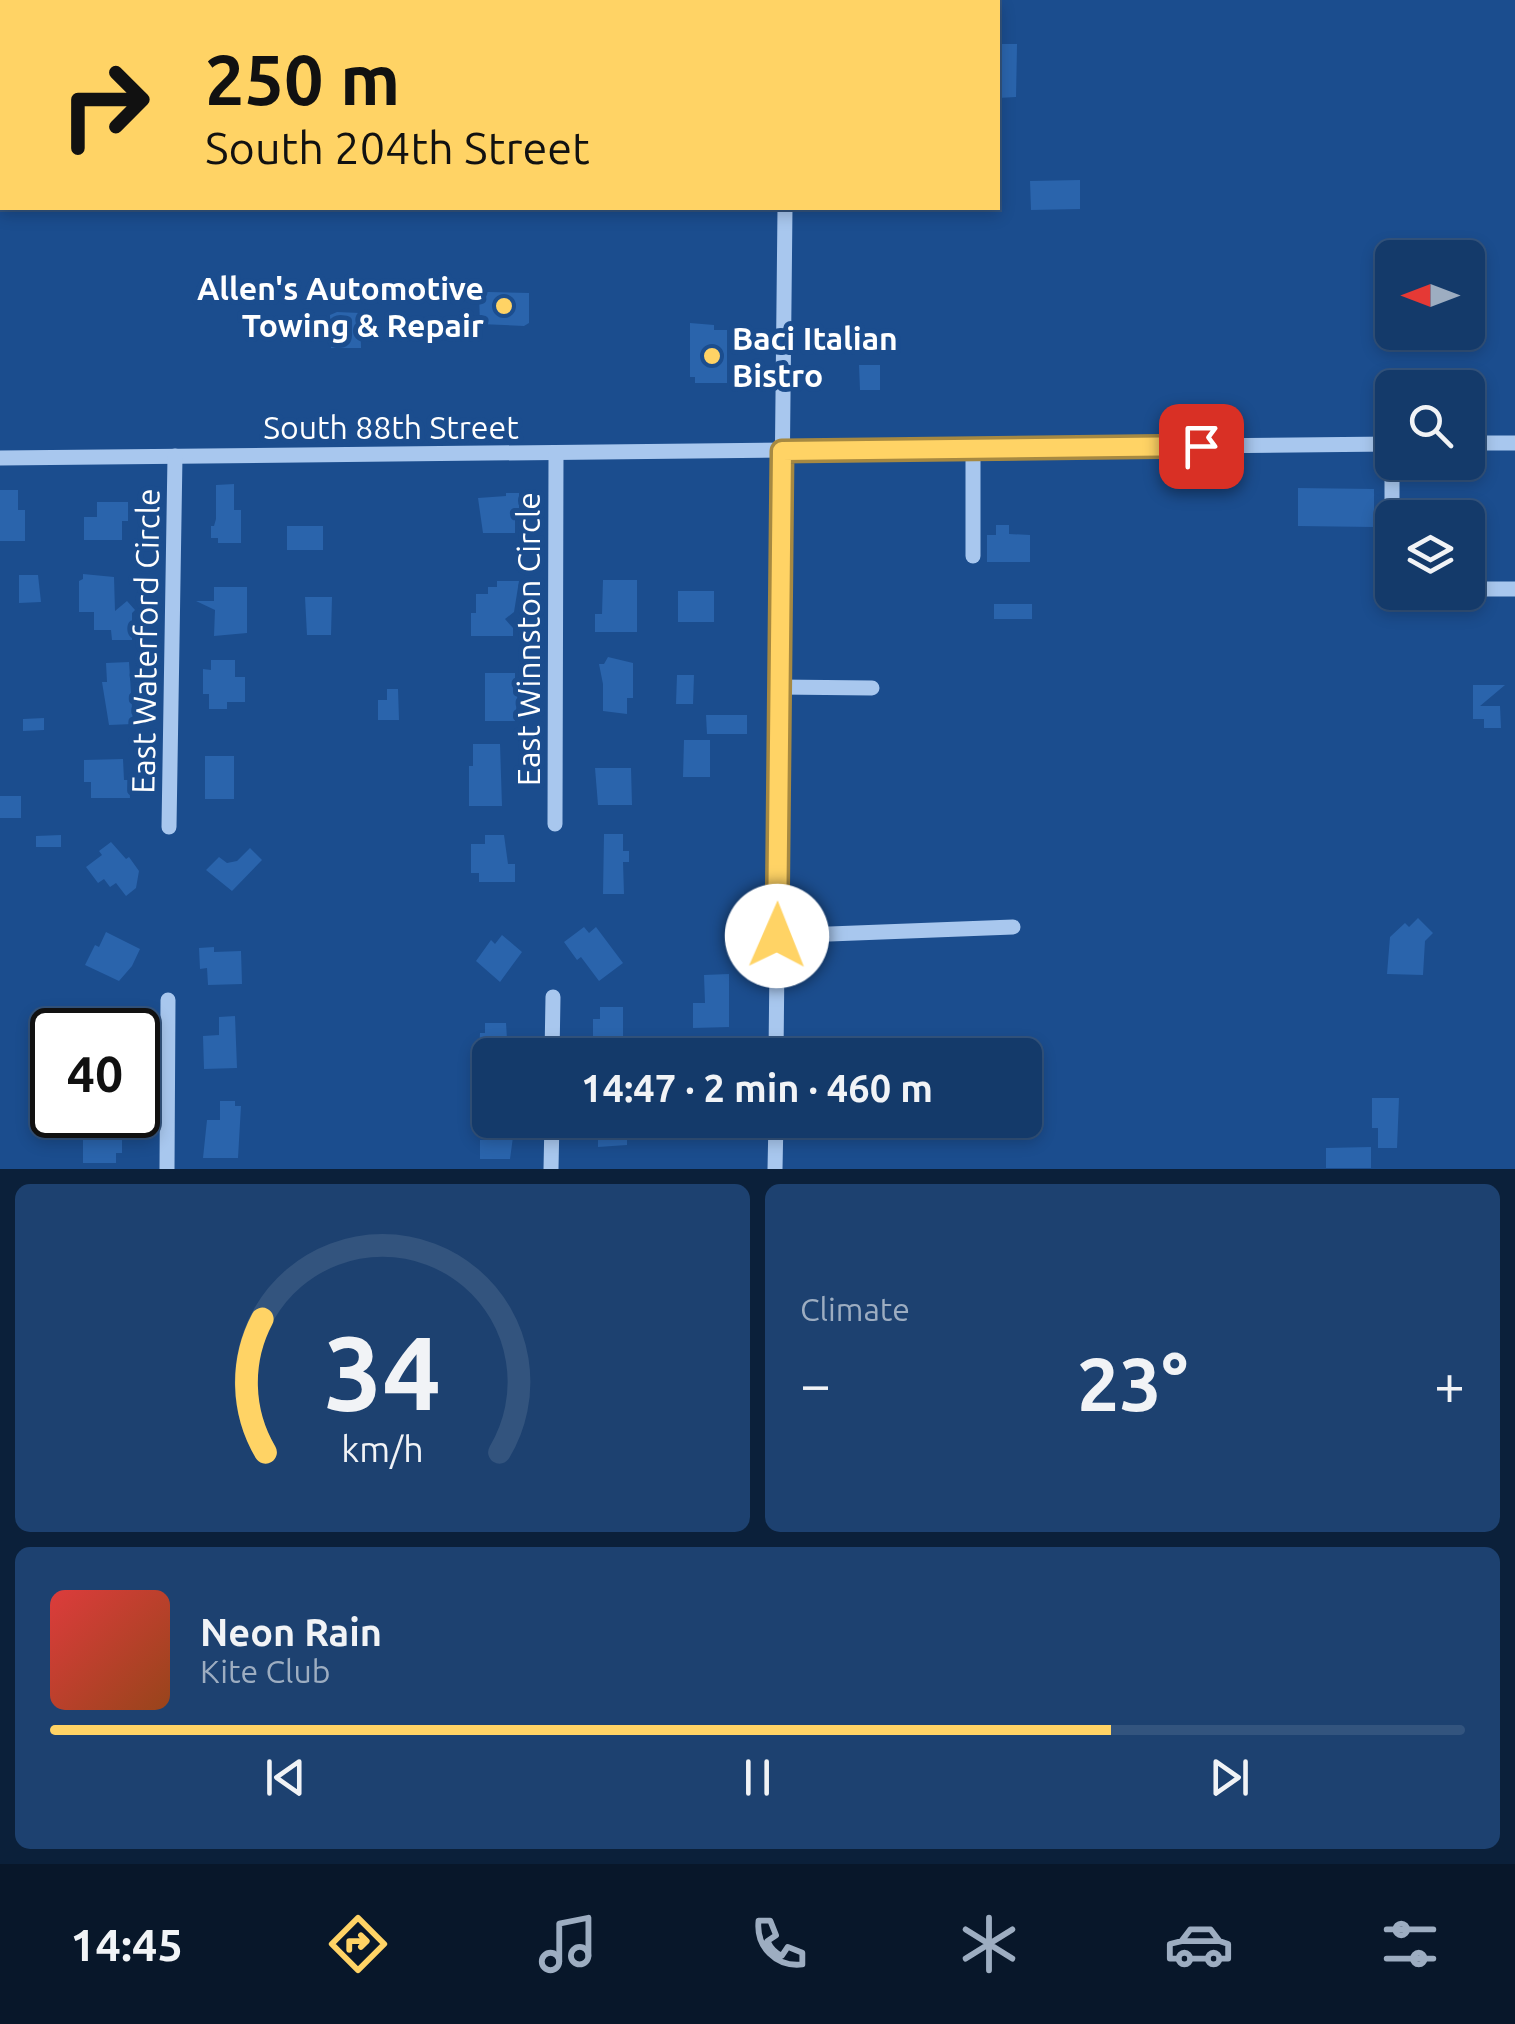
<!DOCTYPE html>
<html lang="en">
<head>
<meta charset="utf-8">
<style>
  :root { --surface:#143a6a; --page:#1d4170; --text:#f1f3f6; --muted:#9dadc1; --line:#33547e; --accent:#ffd365 }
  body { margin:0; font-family:Ubuntu,sans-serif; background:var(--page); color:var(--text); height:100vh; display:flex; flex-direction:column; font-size:38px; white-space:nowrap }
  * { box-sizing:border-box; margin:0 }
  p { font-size:32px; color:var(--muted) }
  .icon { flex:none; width:55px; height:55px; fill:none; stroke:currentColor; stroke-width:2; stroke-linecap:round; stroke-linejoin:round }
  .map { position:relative; height:1169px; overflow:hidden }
  .side { display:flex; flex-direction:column; gap:15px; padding:15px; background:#0b203a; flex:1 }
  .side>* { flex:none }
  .guide { position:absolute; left:0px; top:0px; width:1000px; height:210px; box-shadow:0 5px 15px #0003,0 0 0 2px var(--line); background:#ffd365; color:#111; overflow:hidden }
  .needle { width:65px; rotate:270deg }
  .fabs { position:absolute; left:1375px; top:240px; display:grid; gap:20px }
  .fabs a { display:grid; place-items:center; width:110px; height:110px; border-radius:15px; background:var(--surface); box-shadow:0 5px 15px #0003,0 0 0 2px var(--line); font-size:50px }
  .speed { position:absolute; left:30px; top:1008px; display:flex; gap:20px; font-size:50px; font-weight:700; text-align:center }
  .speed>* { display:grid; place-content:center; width:130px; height:130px; border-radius:50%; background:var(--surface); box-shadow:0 5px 15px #0003,0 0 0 2px var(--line); line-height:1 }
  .speed .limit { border:5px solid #111; border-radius:15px; background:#fff; color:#111 }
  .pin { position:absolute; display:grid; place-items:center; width:85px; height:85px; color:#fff; margin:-42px; border-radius:20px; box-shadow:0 5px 15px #0006 }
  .me { position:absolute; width:110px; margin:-55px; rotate:1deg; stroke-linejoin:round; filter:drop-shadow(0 0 8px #0008) }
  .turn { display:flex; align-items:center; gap:35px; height:210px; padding:0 40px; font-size:45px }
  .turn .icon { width:130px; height:130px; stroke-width:2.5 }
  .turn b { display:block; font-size:70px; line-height:85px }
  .big { font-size:75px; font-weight:700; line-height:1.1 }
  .side .tile { flex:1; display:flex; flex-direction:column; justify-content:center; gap:15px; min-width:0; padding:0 35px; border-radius:15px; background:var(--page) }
  .side .dial { align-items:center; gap:0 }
  .dial svg { height:260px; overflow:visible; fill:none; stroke:var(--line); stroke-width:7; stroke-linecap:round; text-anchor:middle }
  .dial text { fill:var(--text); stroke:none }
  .song { display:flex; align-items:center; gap:30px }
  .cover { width:120px; height:120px; border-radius:15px; background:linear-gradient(135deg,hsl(0 70% 55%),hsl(20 70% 35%)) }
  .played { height:10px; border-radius:5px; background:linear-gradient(90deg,var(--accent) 75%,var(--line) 75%) }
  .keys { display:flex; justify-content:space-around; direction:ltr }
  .heat { display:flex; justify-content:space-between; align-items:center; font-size:55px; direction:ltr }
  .side .tiles { flex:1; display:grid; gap:15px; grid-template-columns:1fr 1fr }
  .tile:last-child { grid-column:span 2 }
  .trip { position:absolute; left:472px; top:1038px; width:570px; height:100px; border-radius:15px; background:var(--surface); box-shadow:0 5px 15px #0003,0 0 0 2px var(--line); font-weight:700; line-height:100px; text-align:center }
  .tabs { display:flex; height:160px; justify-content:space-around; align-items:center; background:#08172a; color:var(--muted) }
  .tabs .icon { width:70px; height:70px }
  .tabs .selected { color:var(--accent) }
  .tabs b { font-size:45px; color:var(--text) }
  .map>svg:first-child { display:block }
  .building { fill:#2a64ac }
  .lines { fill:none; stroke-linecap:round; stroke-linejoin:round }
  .minor { stroke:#a8c7ee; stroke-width:15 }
  .route-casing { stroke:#a68942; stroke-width:25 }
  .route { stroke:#ffd365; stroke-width:18 }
  .poi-dot { fill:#ffd365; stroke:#1b4d8e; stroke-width:4 }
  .labels { text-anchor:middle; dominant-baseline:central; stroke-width:10; stroke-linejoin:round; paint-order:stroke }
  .poi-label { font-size:32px; font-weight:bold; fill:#fff; stroke:#1b4d8e; text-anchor:end }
  .street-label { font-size:32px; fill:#fff; stroke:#1b4d8e }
</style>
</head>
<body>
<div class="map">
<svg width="1515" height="1169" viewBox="0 0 1515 1169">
  <rect width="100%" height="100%" fill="#1b4d8e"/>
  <g class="building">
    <polygon points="998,44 1017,44 1016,97 998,98"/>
    <polygon points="1080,180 1080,209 1031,210 1030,181"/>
    <rect x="1468" y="258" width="14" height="37"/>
    <polygon points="488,292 529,293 529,323 524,326 480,324 479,294"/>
    <polygon points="337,312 360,313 361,348 331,348 330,315"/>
    <polygon points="690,323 714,325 714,330 727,330 727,383 695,383 695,377 690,377"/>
    <polygon points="859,365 880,365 880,390 860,390"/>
    <polygon points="234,484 234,510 241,510 241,543 218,543 218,538 211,538 211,526 214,526 216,519 216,485"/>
    <polygon points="1298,488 1374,489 1374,527 1298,526"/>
    <polygon points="0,490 18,490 18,510 25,510 25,541 0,541"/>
    <polygon points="506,493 519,493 519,509 515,509 515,533 483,533 478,498 506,496"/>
    <polygon points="97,502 128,502 128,521 122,521 122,540 84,540 84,517 97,517"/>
    <polygon points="996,525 1009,525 1009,534 1030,535 1030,562 987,562 987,535 996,535"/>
    <rect x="287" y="526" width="36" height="24"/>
    <polygon points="83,574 114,577 115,611 127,601 135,610 132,613 132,640 112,640 111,630 94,630 94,612 79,612 79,581 83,579"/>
    <polygon points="19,575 38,575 41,602 19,603"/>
    <polygon points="603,580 637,580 637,632 595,632 595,614 602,614"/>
    <polygon points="497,581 519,581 514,612 505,619 513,628 513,636 471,636 471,613 476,613 476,594 488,594 488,587 497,587"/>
    <polygon points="214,587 247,587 247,633 214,636 215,610 196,601 214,601"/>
    <rect x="678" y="591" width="36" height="31"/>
    <polygon points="305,597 332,597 331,635 307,635"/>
    <rect x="994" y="604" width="38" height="15"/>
    <polygon points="608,657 633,663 633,698 627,698 627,714 603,711 603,684 599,664 604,664"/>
    <polygon points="211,660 235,660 235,677 245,677 245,702 227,702 227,709 209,709 209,694 203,694 203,669 211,670"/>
    <polygon points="129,662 133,724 109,725 102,682 107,682 106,663"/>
    <polygon points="485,673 515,673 515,689 518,689 515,721 485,721"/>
    <polygon points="677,675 694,675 693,704 676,704"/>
    <polygon points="1473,685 1505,685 1480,706 1500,706 1501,728 1484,728 1484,719 1473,719"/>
    <polygon points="387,689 398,689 399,720 378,720 378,700 387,700"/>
    <polygon points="706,715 747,715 747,734 707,734"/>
    <polygon points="44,718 44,730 23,731 23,719"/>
    <polygon points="684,740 710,740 710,777 683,777"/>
    <polygon points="473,744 500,744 502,806 469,806 469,766 473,766"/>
    <rect x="205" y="756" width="29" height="43"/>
    <polygon points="123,759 124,780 129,780 130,798 91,798 91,782 84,782 84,760"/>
    <polygon points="595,768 631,768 632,805 598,805"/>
    <rect x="0" y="796" width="21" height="22"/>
    <polygon points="604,834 623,834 623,851 629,851 629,862 623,862 624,894 603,894"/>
    <polygon points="61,835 61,847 36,847 36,836"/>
    <polygon points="485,835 504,835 508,864 515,864 515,882 479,882 479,873 471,873 471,844 485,844"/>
    <polygon points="111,842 126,859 129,857 139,871 136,888 126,896 116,883 110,887 104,879 98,883 86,867 102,855 99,851"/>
    <polygon points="250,848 262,860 232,891 206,870 219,857 227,863 237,861"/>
    <polygon points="1418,918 1433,933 1425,941 1423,975 1387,974 1390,937 1405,923 1409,927"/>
    <polygon points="584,927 589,933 596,927 623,963 599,981 581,957 577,960 564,942"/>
    <polygon points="106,932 140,949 132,966 119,981 85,965 95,945 99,947"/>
    <polygon points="502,935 522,952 500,982 476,961 491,940 495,944"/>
    <polygon points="214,947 214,952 241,951 242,984 208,985 207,968 200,969 199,948"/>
    <polygon points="729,974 729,1027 693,1028 693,1003 705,1003 704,975"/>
    <polygon points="600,1007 623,1007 623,1054 585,1055 585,1039 593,1039 593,1019 600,1019"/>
    <polygon points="235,1016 237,1068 204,1069 203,1036 219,1035 219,1017"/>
    <polygon points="485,1023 506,1023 508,1055 490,1055 490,1067 478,1067 480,1033 485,1033"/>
    <polygon points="1372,1098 1399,1098 1397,1148 1378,1148 1378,1128 1372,1128"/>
    <polygon points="220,1101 235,1101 235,1106 241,1106 238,1158 203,1158 207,1120 220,1120"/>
    <polygon points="83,1120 116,1120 116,1134 122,1134 122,1153 116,1153 116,1163 83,1163"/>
    <polygon points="489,1120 509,1120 510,1137 513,1137 510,1159 480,1159 480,1140 489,1140"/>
    <polygon points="592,1120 627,1120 627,1145 598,1147 598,1139 592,1139"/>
    <polygon points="1371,1147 1371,1168 1326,1168 1326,1148"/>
  </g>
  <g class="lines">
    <g class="minor">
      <polyline points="412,2 412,0"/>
      <polyline points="787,2 787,0"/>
      <polyline points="0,57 2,57"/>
      <polyline points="1468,443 1515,443"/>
      <polyline points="1392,444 1392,563"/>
      <polyline points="973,449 973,556"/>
      <polyline points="0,458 1392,444"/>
      <polyline points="1468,589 1515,589"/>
      <polyline points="779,687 872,688"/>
      <polyline points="555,824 556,454"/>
      <polyline points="169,827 175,456"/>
      <polyline points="777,936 1013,927"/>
      <polyline points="552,1055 553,997"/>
      <polyline points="776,1055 785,208"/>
      <polyline points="167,1169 168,1000"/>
      <polyline points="551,1169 552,1120"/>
      <polyline points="775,1169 776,1120"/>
    </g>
  </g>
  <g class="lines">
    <g class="route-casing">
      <polyline id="route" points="777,936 782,451 1201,446"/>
    </g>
    <use href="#route" class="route"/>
  </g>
  <g class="poi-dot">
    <circle cx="504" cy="306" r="10"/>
    <circle cx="712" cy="356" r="10"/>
  </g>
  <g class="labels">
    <g class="poi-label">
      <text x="484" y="288">Allen's Automotive<tspan x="484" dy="37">Towing &amp; Repair</tspan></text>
      <text x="732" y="338" text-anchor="start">Baci Italian<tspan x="732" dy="37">Bistro</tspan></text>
    </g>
    <g class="street-label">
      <text x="391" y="427">South 88th Street</text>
      <text transform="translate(528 639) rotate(-90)">East Winnston Circle</text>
      <text transform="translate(145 641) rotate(-89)">East Waterford Circle</text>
    </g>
  </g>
</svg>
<div class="fabs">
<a><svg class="needle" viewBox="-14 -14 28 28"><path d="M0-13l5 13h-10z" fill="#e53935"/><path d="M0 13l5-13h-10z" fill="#9dadc1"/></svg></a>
<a><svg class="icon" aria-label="search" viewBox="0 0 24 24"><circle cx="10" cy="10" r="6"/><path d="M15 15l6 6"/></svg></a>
<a><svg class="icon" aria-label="layers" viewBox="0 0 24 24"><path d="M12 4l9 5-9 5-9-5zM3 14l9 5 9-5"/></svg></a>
</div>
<div class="speed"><div class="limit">40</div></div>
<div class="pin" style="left:1201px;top:446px;background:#d93025"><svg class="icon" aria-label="arrive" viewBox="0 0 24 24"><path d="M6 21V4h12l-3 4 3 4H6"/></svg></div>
<svg class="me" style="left:777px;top:936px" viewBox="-20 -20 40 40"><circle r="19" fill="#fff"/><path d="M0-13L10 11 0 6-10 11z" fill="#ffd365"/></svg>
<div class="trip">14:47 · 2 min · 460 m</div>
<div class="guide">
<div class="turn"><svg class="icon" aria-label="right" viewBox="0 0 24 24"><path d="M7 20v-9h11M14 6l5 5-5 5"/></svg><div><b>250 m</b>South 204th Street</div></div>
</div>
</div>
<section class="side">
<div class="tiles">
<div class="tile dial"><svg viewBox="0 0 100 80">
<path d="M14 69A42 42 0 1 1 86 69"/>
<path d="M14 69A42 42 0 0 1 13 28" stroke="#ffd365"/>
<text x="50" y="56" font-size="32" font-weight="700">34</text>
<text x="50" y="72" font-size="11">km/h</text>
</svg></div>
<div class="tile"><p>Climate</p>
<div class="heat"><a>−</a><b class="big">23°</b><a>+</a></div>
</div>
<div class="tile">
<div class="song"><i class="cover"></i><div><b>Neon Rain</b><p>Kite Club</p></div></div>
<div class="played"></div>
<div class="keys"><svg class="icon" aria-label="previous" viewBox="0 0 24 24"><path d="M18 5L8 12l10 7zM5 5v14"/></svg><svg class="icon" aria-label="pause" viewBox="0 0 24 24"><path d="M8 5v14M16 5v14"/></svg><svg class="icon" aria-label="next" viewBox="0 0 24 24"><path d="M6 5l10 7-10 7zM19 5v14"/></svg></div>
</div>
</div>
</section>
<nav class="tabs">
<b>14:45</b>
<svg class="icon selected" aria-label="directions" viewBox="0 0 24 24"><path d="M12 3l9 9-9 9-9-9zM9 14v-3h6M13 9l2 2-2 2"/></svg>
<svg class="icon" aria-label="music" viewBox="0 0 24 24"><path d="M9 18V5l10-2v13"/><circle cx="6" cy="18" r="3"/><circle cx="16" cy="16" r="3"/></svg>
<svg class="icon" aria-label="phone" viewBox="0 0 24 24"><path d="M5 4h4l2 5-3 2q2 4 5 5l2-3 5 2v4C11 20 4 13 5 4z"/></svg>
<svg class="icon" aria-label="climate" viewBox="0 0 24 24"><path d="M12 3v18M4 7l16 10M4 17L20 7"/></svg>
<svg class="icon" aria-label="car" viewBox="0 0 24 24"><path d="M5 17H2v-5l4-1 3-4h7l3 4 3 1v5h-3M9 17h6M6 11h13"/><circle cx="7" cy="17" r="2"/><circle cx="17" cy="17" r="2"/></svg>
<svg class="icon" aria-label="filters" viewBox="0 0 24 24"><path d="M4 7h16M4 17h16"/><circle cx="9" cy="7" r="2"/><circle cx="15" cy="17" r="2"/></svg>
</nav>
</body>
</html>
